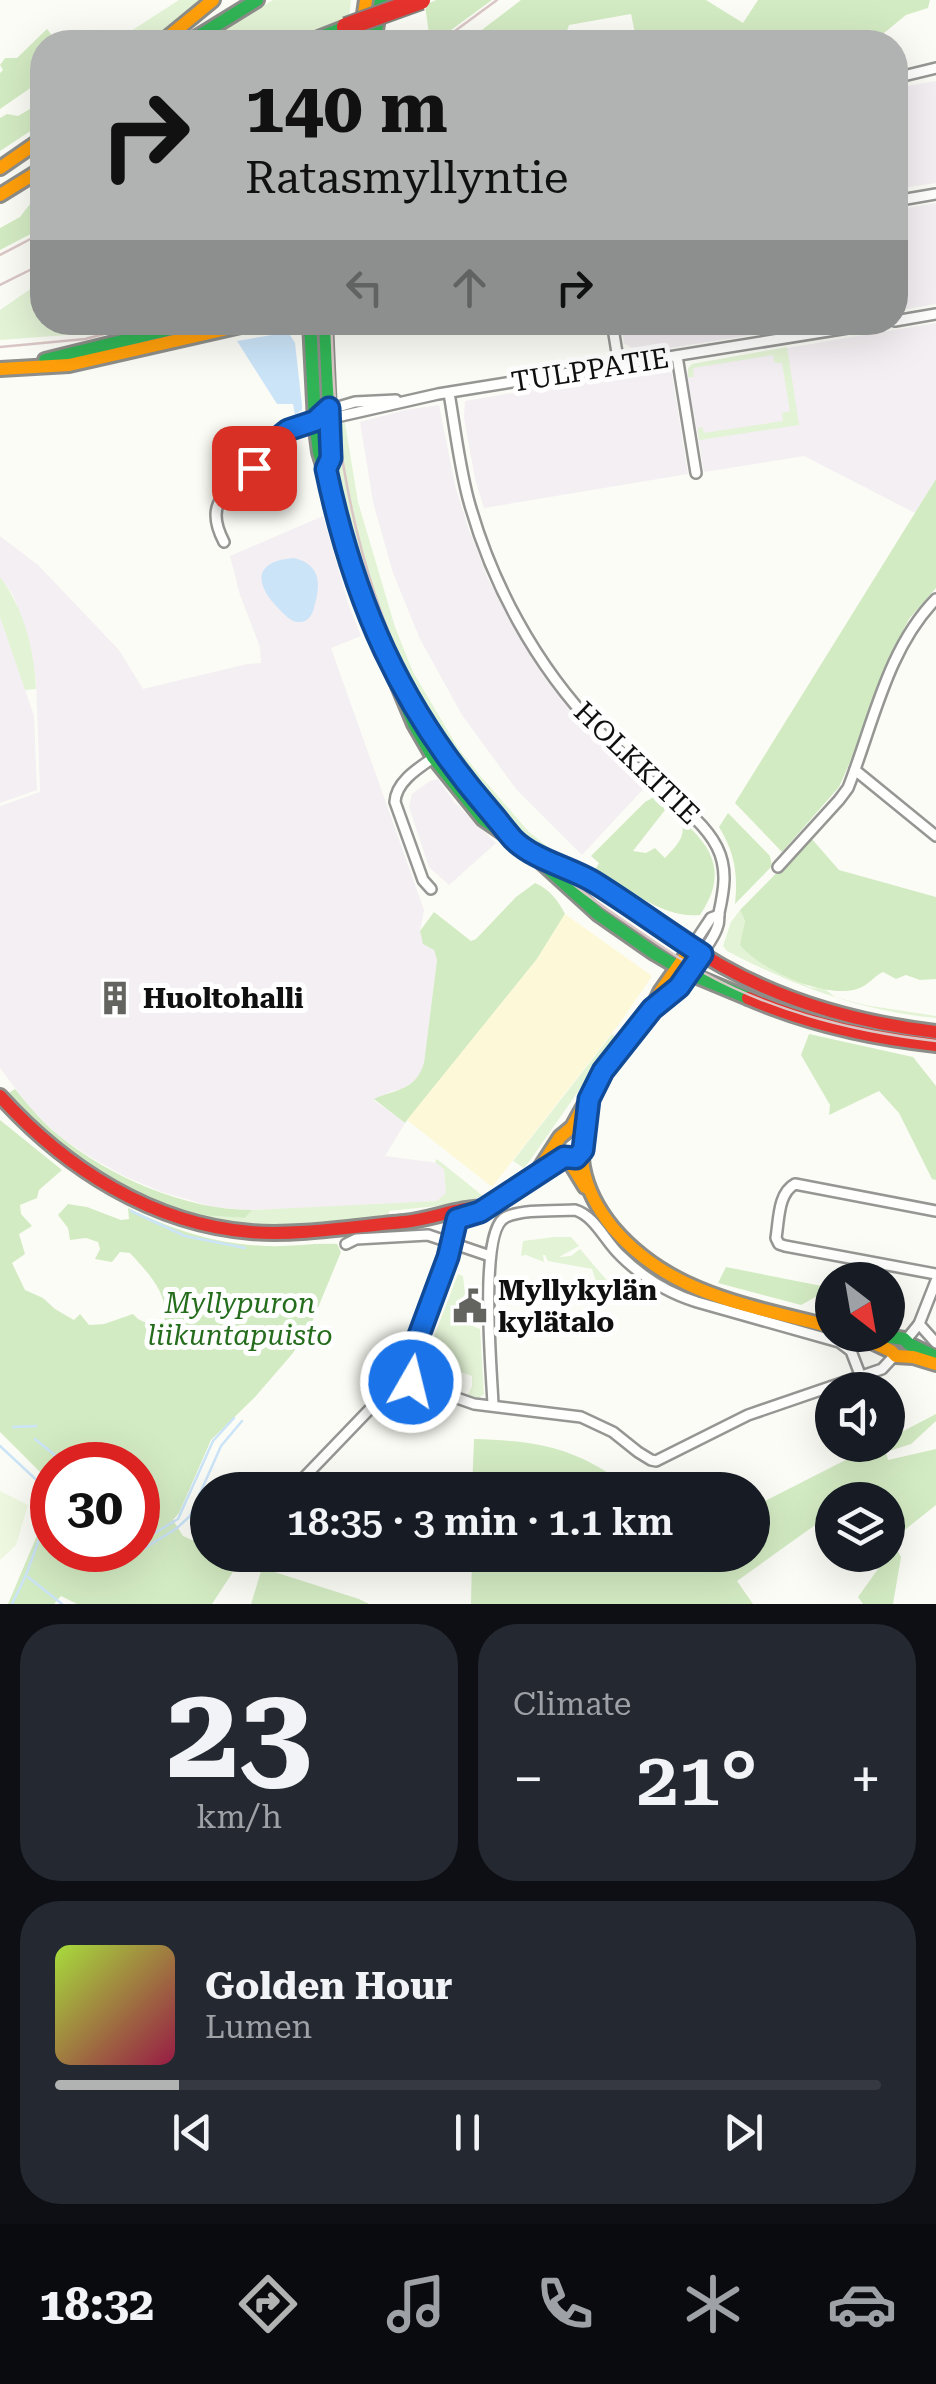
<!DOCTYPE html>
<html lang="en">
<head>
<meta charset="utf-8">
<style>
  :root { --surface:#171b24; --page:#242831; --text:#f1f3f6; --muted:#9ea1a6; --line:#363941; --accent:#b1b2b2 }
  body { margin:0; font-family:"Roboto Serif",serif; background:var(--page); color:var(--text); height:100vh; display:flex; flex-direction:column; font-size:38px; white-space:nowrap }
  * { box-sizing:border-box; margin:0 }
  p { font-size:32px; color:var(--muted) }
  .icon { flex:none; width:55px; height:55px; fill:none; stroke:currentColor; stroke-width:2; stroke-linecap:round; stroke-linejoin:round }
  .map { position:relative; height:1604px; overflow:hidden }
  .sheet { display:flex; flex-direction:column; gap:20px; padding:20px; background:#0d0f14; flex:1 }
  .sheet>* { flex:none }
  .hud { position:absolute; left:30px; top:30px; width:878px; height:305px; border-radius:40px; box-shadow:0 10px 40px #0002; background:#b1b2b2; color:#111; overflow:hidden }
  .needle { width:65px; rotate:149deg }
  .buttons { position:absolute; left:815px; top:1262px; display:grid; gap:20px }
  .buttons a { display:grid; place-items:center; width:90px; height:90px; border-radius:50%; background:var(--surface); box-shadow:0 10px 40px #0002; font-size:50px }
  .speed { position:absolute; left:30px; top:1442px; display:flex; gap:20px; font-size:50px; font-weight:700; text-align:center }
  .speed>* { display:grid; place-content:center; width:130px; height:130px; border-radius:50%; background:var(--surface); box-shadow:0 10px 40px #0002; line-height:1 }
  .speed .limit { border:15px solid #d22; background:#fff; color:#111 }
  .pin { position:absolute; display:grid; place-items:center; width:85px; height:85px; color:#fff; margin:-42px; border-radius:20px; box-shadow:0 5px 15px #0006 }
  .me { position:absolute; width:110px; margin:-55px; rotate:8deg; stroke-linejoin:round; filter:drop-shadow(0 0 8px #0008) }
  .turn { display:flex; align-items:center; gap:35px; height:210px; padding:0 50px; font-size:45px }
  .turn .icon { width:130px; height:130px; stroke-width:2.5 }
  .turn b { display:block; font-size:70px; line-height:85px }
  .lanes { display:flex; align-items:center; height:95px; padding:0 50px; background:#0003; justify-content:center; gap:50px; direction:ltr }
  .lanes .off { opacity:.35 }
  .big { font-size:75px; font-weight:600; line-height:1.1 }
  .sheet .card { flex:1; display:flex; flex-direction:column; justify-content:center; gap:15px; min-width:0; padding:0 35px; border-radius:40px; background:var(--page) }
  .sheet .dial { align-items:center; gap:0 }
  .dial b { font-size:130px; line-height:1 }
  .song { display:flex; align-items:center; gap:30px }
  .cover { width:120px; height:120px; border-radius:15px; background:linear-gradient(135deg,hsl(80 70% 55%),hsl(340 70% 35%)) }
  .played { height:10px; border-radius:5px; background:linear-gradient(90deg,var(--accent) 15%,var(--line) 15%) }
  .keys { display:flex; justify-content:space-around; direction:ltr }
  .heat { display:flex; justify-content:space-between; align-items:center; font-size:55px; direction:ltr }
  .sheet .tiles { flex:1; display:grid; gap:20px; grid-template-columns:1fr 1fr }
  .card:last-child { grid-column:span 2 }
  .trip { position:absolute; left:190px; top:1472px; width:580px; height:100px; border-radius:50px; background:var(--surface); box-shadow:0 10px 40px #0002; font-weight:600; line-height:100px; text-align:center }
  .dock { display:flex; height:160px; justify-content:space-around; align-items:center; background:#090b0e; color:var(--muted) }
  .dock .icon { width:70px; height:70px }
  .dock .selected { color:var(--accent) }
  .dock b { font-size:45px; color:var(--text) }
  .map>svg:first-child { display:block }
  .industrial { fill:#f4eff2 }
  .green { fill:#e3f3d5 }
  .forest { fill:#d3ebc3 }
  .sand { fill:#fdf8d7 }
  .pitch { fill:#eef7df }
  .water { fill:#cbe4f8 }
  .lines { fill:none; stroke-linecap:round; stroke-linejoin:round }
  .stream { stroke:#cbe4f8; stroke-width:2.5 }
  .street-casing { stroke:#969694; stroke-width:14 }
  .fast-casing { stroke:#8d8d8a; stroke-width:18 }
  .slow-casing { stroke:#8d8d8a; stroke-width:18 }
  .jam-casing { stroke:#8d8d8a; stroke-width:18 }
  .street { stroke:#fffffe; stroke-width:9 }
  .fast { stroke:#30b455; stroke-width:12 }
  .slow { stroke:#ff9f0a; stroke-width:12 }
  .jam { stroke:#e5322d; stroke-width:12 }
  .tram { stroke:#d9c6c5; stroke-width:2.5 }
  .rail { stroke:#d9c6c5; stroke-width:2.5 }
  .jam-bridge-casing { stroke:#848481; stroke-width:22; stroke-linecap:butt }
  .jam-bridge { stroke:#e5322d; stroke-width:18 }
  .route-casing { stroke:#114b97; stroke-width:25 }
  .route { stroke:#1a73e8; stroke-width:18 }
  .labels { text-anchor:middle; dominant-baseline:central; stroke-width:10; stroke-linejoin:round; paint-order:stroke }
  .street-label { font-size:28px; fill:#101010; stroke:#fff }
  .poi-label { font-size:28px; font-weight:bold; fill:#101010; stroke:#fff; text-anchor:start }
  .park-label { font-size:28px; font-style:italic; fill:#256c1d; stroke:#fff }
</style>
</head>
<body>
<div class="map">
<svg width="936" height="1604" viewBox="0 0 936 1604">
  <rect width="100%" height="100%" fill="#fcfcf6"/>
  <g class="industrial">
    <polygon points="936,81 936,183 895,189 895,88"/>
    <polygon points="936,203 936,304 895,311 895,210"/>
    <polygon points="621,323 621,322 825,323 639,353 624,343"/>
    <polygon points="936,323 936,479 915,513 804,456 704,472 687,374 692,364"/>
    <polygon points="664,367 672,374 688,474 484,508 475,479 464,418 465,401"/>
    <polygon points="439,405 455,485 468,527 488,579 513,627 546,680 573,714 608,751 646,786 582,855 516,789 462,715 420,639 393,573 373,502 360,422 405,410"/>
    <polygon points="323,516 349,606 361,636 331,648 424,910 420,931 434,950 437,960 424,1063 419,1077 403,1089 392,1091 374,1100 405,1123 385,1156 438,1163 444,1169 446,1194 437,1201 322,1208 247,1210 213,1207 162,1192 124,1176 87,1155 56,1134 30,1108 0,1068 0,806 40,792 36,680 23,621 13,595 0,577 0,536 38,565 119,650 143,689 247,664 261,663 260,647 240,595 230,556"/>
    <polygon points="0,617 34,716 37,790 0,803"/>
    <polygon points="438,779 454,802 496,843 449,885 429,867 409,807 412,794 430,781"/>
  </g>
  <g class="green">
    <polygon points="179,0 206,0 153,42 114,42"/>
    <polygon points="273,0 351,0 349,18 290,42 204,42"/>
    <polygon points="42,281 42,322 130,323 81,334 0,340 0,310"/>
    <polygon points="787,347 799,425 699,440 698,428 702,427 704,433 783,421 782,413 790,411 782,363 775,363 773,355 693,368 694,377 688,377 688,368 692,364"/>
    <path d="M345 423 358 502 395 627 413 672 458 748 478 773 529 832 570 864 568 868C552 860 535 852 522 840 494 815 470 783 448 752 396 675 360 593 340 501 334 476 336 449 334 424Z"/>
    <path d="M0 577C24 609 34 649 36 689L25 690 0 617Z"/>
    <path d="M740 910 745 921 741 945 809 987 825 989 835 997 865 1005 936 1016V1018C860 1011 794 986 727 951L723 946 731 922Z"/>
    <polygon points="612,1034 616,1037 531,1159 524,1168 513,1161"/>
    <path d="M437 1159 483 1196 457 1204 389 1211V1215C368 1221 347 1222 326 1224 273 1229 230 1227 178 1211L245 1218 252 1210 437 1201 446 1193 444 1169 435 1162Z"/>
    <polygon points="554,1237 571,1237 579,1246 559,1257 571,1256 580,1249 610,1284 606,1285 610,1292 602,1291 602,1288 598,1287 592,1269 548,1261 545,1255 543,1255 544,1262 526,1255 521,1256 523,1241"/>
    <polygon points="458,1274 463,1276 465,1293 455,1319 480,1329 484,1394 479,1398 468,1395 472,1386 472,1376 425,1360"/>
  </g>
  <g class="forest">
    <polygon points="436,0 492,0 440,38 429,34 425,5"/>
    <polygon points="521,0 706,0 743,23 758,0 930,0 928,8 906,15 873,42 693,42 689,40 637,42 631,14 569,25 563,42 466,42"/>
    <polygon points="47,29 57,42 42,42 42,80 0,109 0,73 3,70 0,65 5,58 17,58"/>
    <polygon points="42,102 42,113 36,120 35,128 0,151 0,118 7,114 18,116"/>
    <polygon points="42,196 42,228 0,250 0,228 20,217 30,204"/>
    <polygon points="936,479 936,588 909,619 885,667 855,751 839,787 782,852 735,803"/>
    <path d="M654 797 661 802 665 810 633 851 646 853 655 848 665 858C676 846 687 837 681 820 715 848 727 876 700 915 662 919 627 887 595 870L599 863 591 856 645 802Z"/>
    <path d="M728 813 770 856 772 866 735 904C738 874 735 853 719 827Z"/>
    <path d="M811 838 839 870 936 897V979L920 980 906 975 896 979 883 972C873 977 868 986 857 989 824 999 761 970 740 945L745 921 740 910Z"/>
    <path d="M535 883C548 888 559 901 565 914L537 959 405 1123 374 1099C398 1088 415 1091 424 1063L437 960 434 950 423 944 420 931 434 912 471 941 476 939 516 897Z"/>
    <polygon points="809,1034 913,1057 936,1086 936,1180 932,1179 899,1113 879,1091 829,1115 830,1105 801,1055"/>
    <path d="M15 1089C28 1105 41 1121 58 1135 110 1177 185 1210 252 1210L245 1218C222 1216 196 1216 174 1209 118 1191 43 1142 7 1094Z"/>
    <path d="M0 1120 62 1170 39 1190 37 1198 20 1205 21 1214 32 1226 19 1234 25 1254 12 1263 25 1290 43 1298 55 1309 74 1320 80 1314 89 1325 104 1324 133 1314 138 1319 155 1327 164 1321C170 1294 147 1272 130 1253L120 1252 112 1262 95 1259 100 1249 98 1242 86 1238 70 1240 68 1228 58 1215 68 1204 87 1207 121 1220 129 1219 128 1208C173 1230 215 1244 265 1246 289 1247 313 1243 337 1244L341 1252 310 1327 293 1353 255 1397 211 1440 179 1513 173 1520 183 1536 207 1547 208 1555H227L240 1561 212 1604H77L61 1596 54 1604H8L52 1500V1550H138V1465H52V1484L0 1432Z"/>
    <polygon points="726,1267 832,1288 801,1305 718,1283"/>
    <polygon points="936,1414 936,1421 911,1444 886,1452 888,1460 936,1449 936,1505 892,1540 901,1557 893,1604 863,1604 858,1597 878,1569 868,1555 888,1555 888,1500 832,1500 832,1513 737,1581 753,1604 471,1604 472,1555 752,1555 753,1507 875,1445 888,1445 888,1439"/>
    <path d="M474 1439C541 1441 578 1448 632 1490H472Z"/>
    <polygon points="262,1568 359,1599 369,1604 251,1604"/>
  </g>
  <polygon class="sand" points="565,914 652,976 622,1020 492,1187 407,1120 537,959"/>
  <polygon class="pitch" points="0,1491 28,1505 16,1545 0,1560"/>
  <g class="water">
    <polygon points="278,334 290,335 295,343 302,405 302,410 295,415 293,404 277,404 237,341"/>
    <path d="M294 558C321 565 321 583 314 608 312 616 307 623 298 622 291 622 284 614 279 609 254 584 253 561 294 558Z"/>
  </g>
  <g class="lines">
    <g class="stream">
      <polyline points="131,1211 185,1236 245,1248"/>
      <polyline points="13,1427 36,1426"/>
      <polyline points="35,1439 67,1465"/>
      <polyline points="0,1446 44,1487"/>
      <polyline points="138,1543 178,1519 213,1441 234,1418"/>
      <polyline points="137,1553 177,1528 190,1516 221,1446 242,1421"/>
      <polyline points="28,1577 62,1604"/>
      <polyline points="12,1604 26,1575 52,1504"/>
    </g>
    <g class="street-casing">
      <g id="street">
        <polyline points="895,78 936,68"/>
        <polyline points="895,201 936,194"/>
        <polyline points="895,321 936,314"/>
        <polyline points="612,322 619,365"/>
        <polyline points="677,356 696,473"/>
        <path d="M449 393C455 428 459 463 468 498 491 583 536 666 597 729 615 748 633 765 652 782 674 801 703 820 717 847 728 869 724 890 719 913 718 920 720 921 717 928 714 937 707 946 702 954"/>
        <polyline points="328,410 355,402 396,400"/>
        <path d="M224 542C201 498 232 491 258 465 273 450 276 436 297 426L438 394 885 322"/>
        <polyline points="855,770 936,836"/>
        <path d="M778 867 839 800 848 788C873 725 887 649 936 599"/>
        <path d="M431 889 423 880 395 802C396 781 420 767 436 756"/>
        <polyline points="691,948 711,918 719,915"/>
        <path d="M936 1211 795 1184C778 1193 779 1220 776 1238L779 1244 785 1246 936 1274"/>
        <polyline points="346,1244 356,1239 428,1235 490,1256"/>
        <polyline points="919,1324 936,1343"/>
        <polyline points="906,1340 919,1324 936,1281"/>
        <polyline points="400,1376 411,1382 474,1404 581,1417 613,1432 638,1452 651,1460 656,1461 748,1415 882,1369 895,1355"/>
        <path d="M493 1405C492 1374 478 1229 506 1217 523 1209 556 1211 575 1210 595 1216 605 1241 620 1255 642 1277 668 1293 697 1302L839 1342 851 1351 861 1377"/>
        <path d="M292 1490 392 1386C414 1359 458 1246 457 1212"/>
      </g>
    </g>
    <g class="fast-casing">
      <g id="fast">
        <polyline points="189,42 257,0"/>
        <polyline points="308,42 346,27"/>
        <polyline points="374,42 381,0"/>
        <polyline points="310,322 315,421 319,452 370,619 414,724 433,757 483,819 529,851 598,914 654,953 688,973 748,998"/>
        <polyline points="325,322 331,458 326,469"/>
        <polyline points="45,360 199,322"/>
        <polyline points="416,710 457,771 509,833"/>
        <polyline points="878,1335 904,1339 909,1344 936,1357"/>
      </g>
    </g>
    <g class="slow-casing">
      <g id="slow">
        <polyline points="162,42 213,0"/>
        <polyline points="360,42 366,0"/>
        <polyline points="0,168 42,139"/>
        <polyline points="0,195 42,169"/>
        <polyline points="0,369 69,365 258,322"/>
        <polyline points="654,1008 679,987 702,954"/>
        <path d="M589 1099C587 1121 579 1146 583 1167 587 1189 599 1211 613 1228 670 1295 751 1306 832 1327"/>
        <polyline points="568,1159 585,1187"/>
        <polyline points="536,1174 560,1137 572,1127 603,1071 652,1009 660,992 691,948"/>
        <polyline points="857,1335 891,1351 896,1356 913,1357 936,1364"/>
      </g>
    </g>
    <g class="jam-casing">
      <g id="jam">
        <path d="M546 859C566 871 588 879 607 891 647 916 683 944 724 967 790 1004 861 1023 936 1032"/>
        <path d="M748 998C808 1024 871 1038 936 1045"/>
        <path d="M0 1096C65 1168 152 1224 251 1232 297 1236 357 1226 404 1222 433 1219 458 1207 487 1207"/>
        <polyline points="484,1209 564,1157"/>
      </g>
    </g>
    <use href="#street" class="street"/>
    <use href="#fast" class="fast"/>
    <use href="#slow" class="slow"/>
    <use href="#jam" class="jam"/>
    <g class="tram">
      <path d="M331 322C333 355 333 389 337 421 357 587 419 753 548 864 573 885 600 905 627 923 652 940 677 958 704 973 775 1012 856 1032 936 1041"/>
      <polyline points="0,347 85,339 150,322"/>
    </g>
    <g class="rail">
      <polyline points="440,42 497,0"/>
      <polyline points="0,255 42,233"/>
      <polyline points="0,285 42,264"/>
    </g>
    <g class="jam-bridge-casing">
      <polyline id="jam-bridge" points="346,27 421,0"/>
    </g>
    <use href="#jam-bridge" class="jam-bridge"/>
  </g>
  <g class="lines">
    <g class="route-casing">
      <path id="route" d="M254 468 278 438 288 430 315 421 329 408 331 458 326 469C354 602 400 707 489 810 497 819 505 830 513 839 534 860 569 867 594 882 631 905 666 931 702 954L679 987 652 1009 603 1071 589 1099 583 1150 576 1158 564 1157 480 1212 457 1219 448 1257 409 1362 400 1376 411 1382"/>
    </g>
    <use href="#route" class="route"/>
  </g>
  <defs>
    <g id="building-bare" transform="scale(2.7)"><path d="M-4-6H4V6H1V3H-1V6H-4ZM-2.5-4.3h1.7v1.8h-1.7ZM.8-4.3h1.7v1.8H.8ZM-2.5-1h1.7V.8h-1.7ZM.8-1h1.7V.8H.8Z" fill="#636360" stroke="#fff" stroke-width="2.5" paint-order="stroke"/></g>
    <g id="civic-bare" transform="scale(2.7)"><path d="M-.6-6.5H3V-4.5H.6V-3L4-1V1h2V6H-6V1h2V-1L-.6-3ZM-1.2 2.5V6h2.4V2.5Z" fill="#636360" stroke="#fff" stroke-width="2.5" paint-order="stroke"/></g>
  </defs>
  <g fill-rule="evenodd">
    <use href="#building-bare" x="115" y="998"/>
    <use href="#civic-bare" x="470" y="1306"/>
  </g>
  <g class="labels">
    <g class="street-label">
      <text transform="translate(590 370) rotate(-9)">TULPPATIE</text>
      <text transform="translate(637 763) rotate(44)">HOLKKITIE</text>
    </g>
    <g class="poi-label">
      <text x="143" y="998">Huoltohalli</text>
      <text x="498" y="1290">Myllykylän<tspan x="498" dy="32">kylätalo</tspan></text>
    </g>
    <g class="park-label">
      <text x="240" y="1303">Myllypuron<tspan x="240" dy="32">liikuntapuisto</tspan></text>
    </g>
  </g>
</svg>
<div class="buttons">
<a><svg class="needle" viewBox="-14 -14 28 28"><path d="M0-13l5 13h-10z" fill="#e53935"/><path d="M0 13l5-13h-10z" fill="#9ea1a6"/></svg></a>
<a><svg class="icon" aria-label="sound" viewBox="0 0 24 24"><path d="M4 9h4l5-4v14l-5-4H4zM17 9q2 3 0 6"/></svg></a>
<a><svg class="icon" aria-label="layers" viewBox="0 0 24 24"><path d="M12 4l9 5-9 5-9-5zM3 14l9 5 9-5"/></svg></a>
</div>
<div class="speed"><div class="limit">30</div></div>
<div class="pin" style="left:254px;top:468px;background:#d93025"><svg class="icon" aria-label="arrive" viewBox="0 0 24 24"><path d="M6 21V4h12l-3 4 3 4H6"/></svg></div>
<svg class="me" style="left:411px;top:1382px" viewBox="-20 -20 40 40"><circle r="17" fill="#1a73e8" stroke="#fff" stroke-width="3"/><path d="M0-11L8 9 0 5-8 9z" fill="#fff"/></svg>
<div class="trip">18:35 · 3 min · 1.1 km</div>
<div class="hud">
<div class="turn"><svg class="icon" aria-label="right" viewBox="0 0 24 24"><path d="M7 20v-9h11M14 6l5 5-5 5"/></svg><div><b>140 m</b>Ratasmyllyntie</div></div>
<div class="lanes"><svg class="icon off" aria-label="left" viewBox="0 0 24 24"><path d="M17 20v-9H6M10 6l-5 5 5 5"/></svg><svg class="icon off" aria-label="ahead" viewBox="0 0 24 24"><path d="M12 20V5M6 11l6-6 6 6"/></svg><svg class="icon" aria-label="right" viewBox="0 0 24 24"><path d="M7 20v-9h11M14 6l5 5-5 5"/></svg></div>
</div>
</div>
<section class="sheet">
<div class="tiles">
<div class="card dial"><b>23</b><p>km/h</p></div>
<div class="card"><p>Climate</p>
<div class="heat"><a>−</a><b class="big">21°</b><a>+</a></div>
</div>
<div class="card">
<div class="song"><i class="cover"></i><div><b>Golden Hour</b><p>Lumen</p></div></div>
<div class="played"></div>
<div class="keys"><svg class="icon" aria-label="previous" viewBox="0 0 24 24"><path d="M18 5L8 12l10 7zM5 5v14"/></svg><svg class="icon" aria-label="pause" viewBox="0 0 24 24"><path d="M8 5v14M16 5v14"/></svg><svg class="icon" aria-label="next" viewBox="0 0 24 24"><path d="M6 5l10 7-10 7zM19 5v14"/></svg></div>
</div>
</div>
</section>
<nav class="dock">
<b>18:32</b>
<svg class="icon selected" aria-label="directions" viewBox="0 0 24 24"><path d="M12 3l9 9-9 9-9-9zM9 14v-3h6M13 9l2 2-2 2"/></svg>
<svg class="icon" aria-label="music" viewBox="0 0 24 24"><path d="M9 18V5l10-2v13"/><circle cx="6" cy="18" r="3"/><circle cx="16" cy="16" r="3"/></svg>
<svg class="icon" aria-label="phone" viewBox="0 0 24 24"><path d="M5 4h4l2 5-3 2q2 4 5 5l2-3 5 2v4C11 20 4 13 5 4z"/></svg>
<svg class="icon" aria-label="climate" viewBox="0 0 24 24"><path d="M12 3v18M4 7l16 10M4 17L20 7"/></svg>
<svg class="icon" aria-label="car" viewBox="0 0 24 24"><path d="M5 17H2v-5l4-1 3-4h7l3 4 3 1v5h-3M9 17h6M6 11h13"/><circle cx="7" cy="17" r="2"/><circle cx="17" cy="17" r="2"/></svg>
</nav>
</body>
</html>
